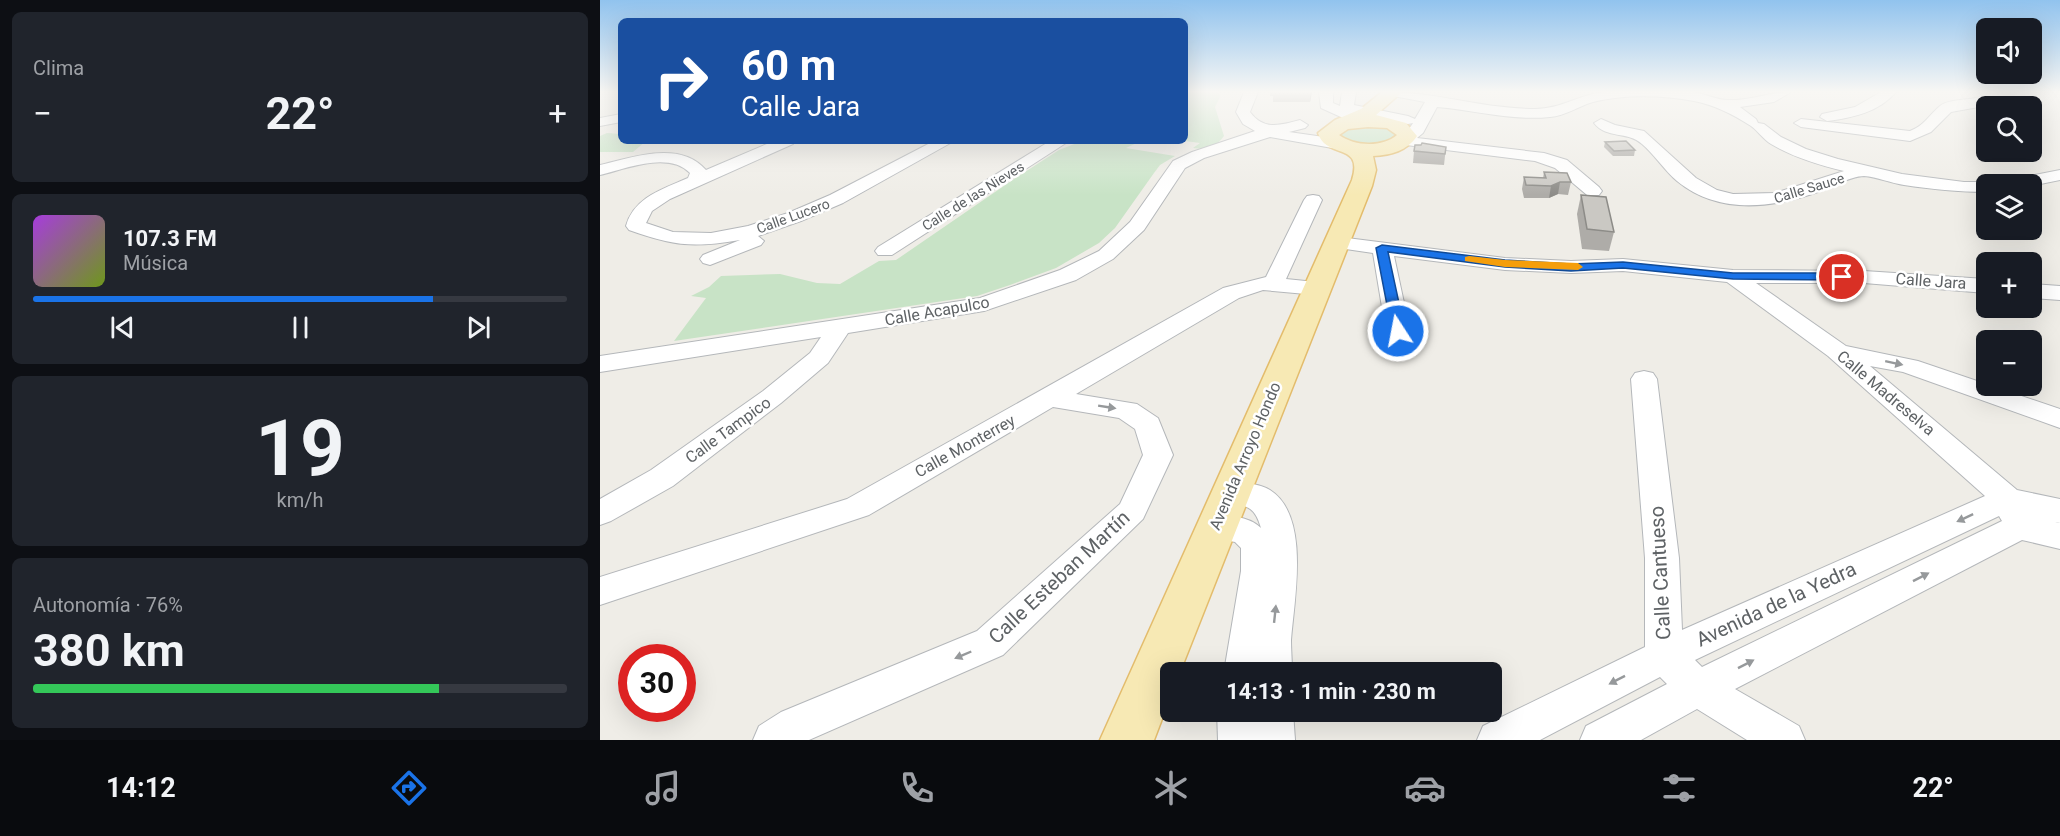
<!DOCTYPE html>
<html lang="es">
<head>
<meta charset="utf-8">
<style>
  :root { --surface:#171b24; --page:#20242c; --text:#f1f3f6; --muted:#9ea1a6; --line:#363941; --accent:#1a73e8 }
  body { margin:0; font-family:Roboto,sans-serif; background:var(--page); color:var(--text); height:100vh; display:flex; flex-direction:column; font-size:22px; white-space:nowrap }
  * { box-sizing:border-box; margin:0 }
  p { font-size:20px; color:var(--muted) }
  .icon { flex:none; width:33px; height:33px; fill:none; stroke:currentColor; stroke-width:2; stroke-linecap:round; stroke-linejoin:round }
  .map { position:relative; flex:1; overflow:hidden }
  .details { display:flex; flex-direction:column; gap:12px; padding:12px; background:#0d0f14; width:600px }
  .details>* { flex:none }
  .hud { position:absolute; left:18px; top:18px; width:570px; height:126px; border-radius:9px; box-shadow:0 6px 24px #0002; background:#1a4fa0; color:#fff; overflow:hidden }
  .fabs { position:absolute; left:1376px; top:18px; display:grid; gap:12px }
  .fabs a { display:grid; place-items:center; width:66px; height:66px; border-radius:9px; background:var(--surface); box-shadow:0 6px 24px #0002; font-size:30px }
  .speed { position:absolute; left:18px; top:644px; display:flex; gap:12px; font-size:30px; font-weight:700; text-align:center }
  .speed>* { display:grid; place-content:center; width:78px; height:78px; border-radius:50%; background:var(--surface); box-shadow:0 6px 24px #0002; line-height:1 }
  .speed .limit { border:9px solid #d22; background:#fff; color:#111 }
  .pin { position:absolute; display:grid; place-items:center; width:51px; height:51px; color:#fff; margin:-26px; border:3px solid #fff; border-radius:50%; box-shadow:0 2px 6px #0007 }
  .me { position:absolute; width:66px; margin:-33px; rotate:349deg; stroke-linejoin:round; filter:drop-shadow(0 0 4px #0008) }
  .turn { display:flex; align-items:center; gap:21px; height:126px; padding:0 24px; font-size:27px }
  .turn .icon { width:78px; height:78px; stroke-width:2.5 }
  .turn b { display:block; font-size:42px; line-height:51px }
  .big { font-size:45px; font-weight:700; line-height:1.1 }
  .details .tile { flex:1; display:flex; flex-direction:column; justify-content:center; gap:9px; min-width:0; padding:0 21px; border-radius:9px; background:var(--page) }
  .details .dial { align-items:center; gap:0 }
  .dial b { font-size:78px; line-height:1 }
  .song { display:flex; align-items:center; gap:18px }
  .cover { width:72px; height:72px; border-radius:9px; background:linear-gradient(135deg,hsl(280 70% 55%),hsl(80 70% 35%)) }
  .played { height:6px; border-radius:3px; background:linear-gradient(90deg,var(--accent) 75%,var(--line) 75%) }
  .keys { display:flex; justify-content:space-around; direction:ltr }
  .heat { display:flex; justify-content:space-between; align-items:center; font-size:33px; direction:ltr }
  .charge { height:9px; border-radius:4px; background:linear-gradient(90deg,#34c759 76%,var(--line) 0) }
  .trip { position:absolute; left:560px; top:662px; width:342px; height:60px; border-radius:9px; background:var(--surface); box-shadow:0 6px 24px #0002; font-weight:700; line-height:60px; text-align:center }
  .dock { display:flex; height:96px; justify-content:space-around; align-items:center; background:#090b0e; color:var(--muted) }
  .dock .icon { width:42px; height:42px }
  .dock .active { color:var(--accent) }
  .dock b { font-size:27px; color:var(--text) }
  main { display:flex; flex:1; min-height:0 }
  .map>svg:first-child { display:block }
  .green { fill:#c8e3c6 }
  .lines { fill:none; stroke-linecap:round; stroke-linejoin:round }
  .minor-casing { stroke:#b4b7ba; stroke-width:2 }
  .major-casing { stroke:#e3bc6c; stroke-width:3 }
  .minor { fill:#fff; fill-rule:evenodd }
  .major { fill:#f7e9b4; fill-rule:evenodd }
  .wall { fill:#aeaca8 }
  .shaded-wall { fill:#8d8c88 }
  .building { fill:#cac8c3; stroke:#8d8c88; stroke-width:1.5 }
  .oneway { fill:#96999b }
  .route { fill:#1a73e8; stroke:#114b97; stroke-width:1.5 }
  .slow { fill:#f59e0b }
  .labels { text-anchor:middle; dominant-baseline:central; stroke-width:5; stroke-linejoin:round; paint-order:stroke }
  .far-street-label { font-size:14px; fill:#5e6265; stroke:#fff }
  .street-label { font-size:16px; fill:#5e6265; stroke:#fff }
  .near-street-label { font-size:20px; fill:#5e6265; stroke:#fff }
</style>
</head>
<body>
<main>
<section class="details">
<div class="tile"><p>Clima</p>
<div class="heat"><a>−</a><b class="big">22°</b><a>+</a></div>
</div>
<div class="tile">
<div class="song"><i class="cover"></i><div><b>107.3 FM</b><p>Música</p></div></div>
<div class="played"></div>
<div class="keys"><svg class="icon" aria-label="previous" viewBox="0 0 24 24"><path d="M18 5L8 12l10 7zM5 5v14"/></svg><svg class="icon" aria-label="pause" viewBox="0 0 24 24"><path d="M8 5v14M16 5v14"/></svg><svg class="icon" aria-label="next" viewBox="0 0 24 24"><path d="M6 5l10 7-10 7zM19 5v14"/></svg></div>
</div>
<div class="tile dial"><b>19</b><p>km/h</p></div>
<div class="tile"><p>Autonomía · 76%</p><b class="big">380 km</b><div class="charge"></div></div>
</section>
<div class="map">
<svg width="1460" height="740" viewBox="0 0 1460 740">
  <rect width="100%" height="100%" fill="#efede7"/>
  <g class="green">
    <path d="M585 92H617L621 95 615 107 624 136C615 148 607 150 593 148L600 143 585 141Z"/>
    <path d="M755 125 790 128 797 135 796 138C777 148 758 145 739 137V133Z"/>
    <polygon points="7,133 21,134 21,141 46,141 33,152 0,152 0,136"/>
    <polygon points="482,141 541,141 526,148 575,156 560,165 554,173 515,228 499,243 456,268 410,285 377,296 74,341 106,298 91,296 109,287 121,276 180,274 217,283 240,284 279,261 296,260 414,179 459,150"/>
  </g>
  <g class="lines">
    <g class="minor-casing">
      <g id="minor">
        <path d="M644 92H658L650 112C664 131 680 125 700 120L708 125 705 128 689 132 738 139 746 144 738 149 670 137 604 158 585 168 544 230 513 259 476 280 384 311 248 333 228 363 181 403 73 486 11 521 0 525V499L51 470 163 391 210 353 221 337 0 372V356L380 298 460 270 499 251 530 222 573 161 592 152 655 131 643 124 636 112Z"/>
        <path d="M719 92H733V103L740 106 742 92H756L754 105 808 116 815 119 825 102 788 95 786 92C837 92 884 109 935 109 961 109 980 94 1005 92 1030 90 1068 89 1092 92 1104 93 1116 100 1128 100 1149 101 1169 92 1191 92L1174 102 1140 107 1156 119 1158 123 1164 124 1181 137 1206 149 1238 159 1302 174 1364 182H1386L1393 184H1386V192C1358 192 1331 189 1304 185 1291 183 1277 177 1264 176 1251 176 1225 190 1212 194 1167 209 1116 213 1077 181 1064 170 1055 155 1042 144 1028 131 1006 139 994 123L1001 119 1015 125 1044 131 1096 178 1117 190 1133 194 1175 193 1244 171C1219 165 1193 157 1171 144 1164 140 1157 130 1151 126 1134 115 1115 105 1094 101 1063 95 1024 94 993 102 978 106 966 116 950 117 912 121 874 110 837 107L823 133 817 138 944 153 967 160 999 187 1002 191 999 195H987L955 168 935 161 798 144 796 141C801 134 808 132 813 123L808 124 762 116 764 119 762 122H752L721 108Z"/>
        <path d="M1281 92H1296C1279 112 1252 118 1227 121L1220 117 1222 114 1255 107Z"/>
        <path d="M1379 92H1395L1400 97 1384 106 1351 112 1331 132 1310 141 1201 127 1194 123 1201 119 1310 131C1324 126 1329 115 1340 106 1350 98 1371 101 1383 96Z"/>
        <polygon points="21,114 21,122 0,126 0,118"/>
        <path d="M174 141H195L193 144 70 199 52 211 46 223 73 232 111 233 148 226 188 213 230 195 334 141H354L243 203 201 221 158 236 164 241 161 245 110 265 103 263 100 259 103 255 140 240C93 248 74 246 29 230L26 226C34 197 63 189 88 178L90 173C68 151 26 169 0 175V165C34 157 80 140 106 170Z"/>
        <polygon points="450,141 469,141 292,255 278,255 275,251 278,247"/>
        <polygon points="1460,170 1460,180 1431,186 1407,184 1410,180"/>
        <polygon points="713,195 719,196 722,200 686,279 725,283 728,288 725,293 717,295 663,290 639,298 476,394 537,404 558,418 573,455 543,519 403,655 209,740 153,740 159,726 181,712 377,631 520,504 543,455 535,429 519,418 453,407 269,515 0,605 0,577 247,499 623,288 666,277 704,200 707,196"/>
        <path d="M739 237 905 258 971 261 1023 259 1133 270 1264 271 1386 279V293L1264 283H1156L1246 346 1318 361 1460 409V428L1303 372 1270 366 1417 490 1460 499V523L1427 516 1460 523V549L1422 540 1135 689 1199 726 1205 740H1147L1097 709 1041 740H980L986 726 1067 684 1060 677 940 740H877L883 726 1045 647V558L1031 379 1035 373 1044 371 1053 373 1057 379 1079 558 1082 630 1385 496 1228 356 1127 282 1023 271 971 273 905 270 794 256 810 331 806 336 798 338 790 336 786 331 773 253 732 247 729 243 732 239ZM1399 516 1402 521 1102 667 1095 660Z"/>
        <polygon points="1431,284 1460,286 1460,300 1431,298"/>
        <path d="M630 482C643 483 659 483 670 490 711 516 694 600 691 640 691 650 692 661 692 672H624L641 571V548L635 542 604 536 599 527 604 518C620 513 648 515 661 528 653 500 642 508 619 501L615 493 619 485Z"/>
        <polygon points="617,711 693,711 695,740 618,740"/>
      </g>
    </g>
    <g class="major-casing">
      <path id="major" d="M782 92H802L776 115 806 123 817 136C807 151 791 155 773 156L776 170 772 186 580 672H570V698L554 740H500L752 180C764 141 726 160 718 133L735 120 761 109ZM768 127 787 128 797 135C782 148 754 146 739 135L748 129Z"/>
    </g>
    <use href="#minor" class="minor"/>
    <use href="#major" class="major"/>
  </g>
  <g class="wall">
    <polygon points="670,92 712,92 710,102 673,102 673,96 670,96"/>
    <polygon points="1005,142 1035,150 1034,156 1013,156 1004,147"/>
    <polygon points="846,147 844,165 813,163 814,151"/>
    <polygon points="944,172 971,182 968,195 958,194 949,198 924,198 922,189 924,177 943,178"/>
    <polygon points="981,195 1014,232 1009,251 982,249 977,214"/>
  </g>
  <g class="shaded-wall">
    <polygon points="710,92 712,92 710,102"/>
    <polygon points="960,182 958,194 949,198 951,186"/>
  </g>
  <g class="building">
    <polygon points="1026,141 1035,150 1014,151 1005,142"/>
    <polygon points="822,143 846,147 845,154 814,151 815,145 821,145"/>
    <polygon points="944,172 967,173 971,182 960,182 951,186 926,185 924,177 946,178"/>
    <polygon points="981,195 1006,197 1014,232 987,229"/>
  </g>
  <defs><path id="oneway-solid" d="M-6-.8H1V-3.2L6.5 0L1 3.2V.8H-6Z" transform="scale(1.5)"/></defs>
  <g class="oneway">
    <use href="#oneway-solid" transform="translate(1294 363) rotate(12)"/>
    <use href="#oneway-solid" transform="translate(507 407) rotate(9)"/>
    <use href="#oneway-solid" transform="translate(1365 518) rotate(155)"/>
    <use href="#oneway-solid" transform="translate(1321 577) rotate(-27)"/>
    <use href="#oneway-solid" transform="translate(675 614) rotate(-84)"/>
    <use href="#oneway-solid" transform="translate(363 655) rotate(157)"/>
    <use href="#oneway-solid" transform="translate(1146 664) rotate(-27)"/>
    <use href="#oneway-solid" transform="translate(1017 680) rotate(153)"/>
  </g>
  <linearGradient id="sky" x2="0" y2="1"><stop stop-color="#91c3ee"/><stop offset="0.47" stop-color="#f8f7f4"/><stop offset="1" stop-color="#f8f7f4" stop-opacity="0"/></linearGradient>
  <rect width="1460" height="195" fill="url(#sky)"/>
  <polygon class="route" points="782,245 905,260 971,264 1023,262 1133,273 1242,273 1248,277 1242,280 1133,279 1023,268 971,271 905,267 788,252 805,331 798,335 792,331 776,248"/>
  <polygon class="slow" points="869,256 905,260 978,263 983,267 978,270 905,267 865,261 865,257"/>
  <g class="labels">
    <g class="far-street-label">
      <text transform="translate(1209 188) rotate(-17)">Calle Sauce</text>
      <text transform="translate(373 196) rotate(-32)">Calle de las Nieves</text>
      <text transform="translate(193 216) rotate(-20)">Calle Lucero</text>
    </g>
    <g class="street-label">
      <text transform="translate(1331 281) rotate(4)">Calle Jara</text>
      <text transform="translate(337 311) rotate(-10)">Calle Acapulco</text>
      <text transform="translate(1286 393) rotate(40)">Calle Madreselva</text>
      <text transform="translate(128 430) rotate(-36)">Calle Tampico</text>
      <text transform="translate(365 446) rotate(-29)">Calle Monterrey</text>
      <text transform="translate(645 456) rotate(-67)">Avenida Arroyo Hondo</text>
    </g>
    <g class="near-street-label">
      <text transform="translate(1060 573) rotate(-93)">Calle Cantueso</text>
      <text transform="translate(459 577) rotate(-43)">Calle Esteban Martín</text>
      <text transform="translate(1176 604) rotate(-25)">Avenida de la Yedra</text>
    </g>
  </g>
</svg>
<div class="fabs">
<a><svg class="icon" aria-label="sound" viewBox="0 0 24 24"><path d="M4 9h4l5-4v14l-5-4H4zM17 9q2 3 0 6"/></svg></a>
<a><svg class="icon" aria-label="search" viewBox="0 0 24 24"><circle cx="10" cy="10" r="6"/><path d="M15 15l6 6"/></svg></a>
<a><svg class="icon" aria-label="layers" viewBox="0 0 24 24"><path d="M12 4l9 5-9 5-9-5zM3 14l9 5 9-5"/></svg></a>
<a>+</a>
<a>−</a>
</div>
<div class="speed"><div class="limit">30</div></div>
<div class="pin" style="left:1242px;top:277px;background:#d93025"><svg class="icon" aria-label="arrive" viewBox="0 0 24 24"><path d="M6 21V4h12l-3 4 3 4H6"/></svg></div>
<svg class="me" style="left:798px;top:331px" viewBox="-20 -20 40 40"><circle r="17" fill="#1a73e8" stroke="#fff" stroke-width="3"/><path d="M0-11L8 9 0 5-8 9z" fill="#fff"/></svg>
<div class="trip">14:13 · 1 min · 230 m</div>
<div class="hud">
<div class="turn"><svg class="icon" aria-label="right" viewBox="0 0 24 24"><path d="M7 20v-9h11M14 6l5 5-5 5"/></svg><div><b>60 m</b>Calle Jara</div></div>
</div>
</div>
</main>
<nav class="dock">
<b>14:12</b>
<svg class="icon active" aria-label="directions" viewBox="0 0 24 24"><path d="M12 3l9 9-9 9-9-9zM9 14v-3h6M13 9l2 2-2 2"/></svg>
<svg class="icon" aria-label="music" viewBox="0 0 24 24"><path d="M9 18V5l10-2v13"/><circle cx="6" cy="18" r="3"/><circle cx="16" cy="16" r="3"/></svg>
<svg class="icon" aria-label="phone" viewBox="0 0 24 24"><path d="M5 4h4l2 5-3 2q2 4 5 5l2-3 5 2v4C11 20 4 13 5 4z"/></svg>
<svg class="icon" aria-label="climate" viewBox="0 0 24 24"><path d="M12 3v18M4 7l16 10M4 17L20 7"/></svg>
<svg class="icon" aria-label="car" viewBox="0 0 24 24"><path d="M5 17H2v-5l4-1 3-4h7l3 4 3 1v5h-3M9 17h6M6 11h13"/><circle cx="7" cy="17" r="2"/><circle cx="17" cy="17" r="2"/></svg>
<svg class="icon" aria-label="filters" viewBox="0 0 24 24"><path d="M4 7h16M4 17h16"/><circle cx="9" cy="7" r="2"/><circle cx="15" cy="17" r="2"/></svg>
<b>22°</b>
</nav>
</body>
</html>
